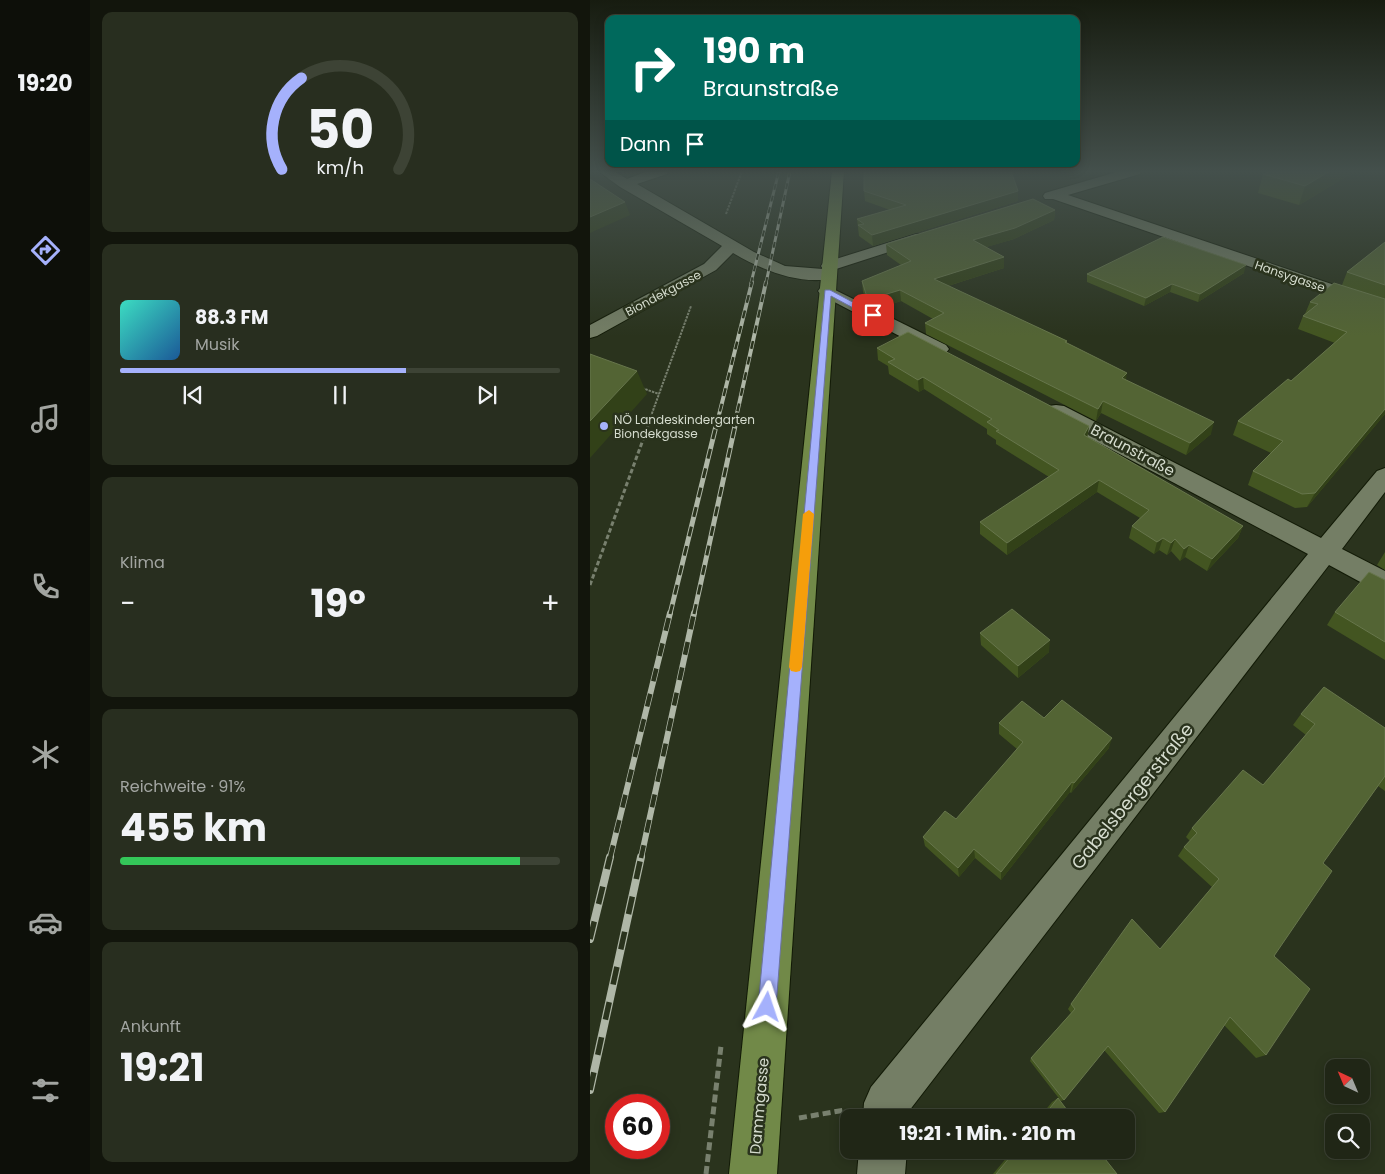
<!DOCTYPE html>
<html lang="de">
<head>
<meta charset="utf-8">
<style>
  :root { --surface:#202616; --page:#282e1f; --text:#f1f3f6; --muted:#a2a5a1; --line:#3d4335; --accent:#a5b1fc }
  body { margin:0; font-family:Poppins,sans-serif; background:var(--page); color:var(--text); height:100vh; display:flex; flex-direction:column; font-size:19px; white-space:nowrap }
  * { box-sizing:border-box; margin:0 }
  p { font-size:16px; color:var(--muted) }
  .icon { flex:none; width:28px; height:28px; fill:none; stroke:currentColor; stroke-width:2; stroke-linecap:round; stroke-linejoin:round }
  .map { position:relative; flex:1; overflow:hidden }
  .drawer { display:flex; flex-direction:column; gap:12px; padding:12px; background:#12150c; width:500px }
  .drawer>* { flex:none }
  .hud { position:absolute; left:15px; top:15px; width:475px; height:152px; border-radius:10px; box-shadow:0 2px 12px #0003,0 0 0 1px var(--line); background:#00695c; color:#fff; overflow:hidden }
  .needle { width:32px; rotate:316deg }
  .tools { position:absolute; left:735px; top:1059px; display:grid; gap:10px }
  .tools a { display:grid; place-items:center; width:45px; height:45px; border-radius:10px; background:var(--surface); box-shadow:0 2px 12px #0003,0 0 0 1px var(--line); font-size:25px }
  .speed { position:absolute; left:15px; top:1094px; display:flex; gap:10px; font-size:25px; font-weight:700; text-align:center }
  .speed>* { display:grid; place-content:center; width:65px; height:65px; border-radius:50%; background:var(--surface); box-shadow:0 2px 12px #0003,0 0 0 1px var(--line); line-height:1 }
  .speed .limit { border:8px solid #d22; background:#fff; color:#111 }
  .pin { position:absolute; display:grid; place-items:center; width:42px; height:42px; color:#fff; margin:-21px; border-radius:10px; box-shadow:0 2px 8px #0006 }
  .me { position:absolute; width:55px; margin:-28px; rotate:5deg; stroke-linejoin:round; filter:drop-shadow(0 0 4px #0008) }
  .turn { display:flex; align-items:center; gap:18px; height:105px; padding:0 15px; font-size:22px }
  .turn .icon { width:65px; height:65px; stroke-width:2.5 }
  .turn b { display:block; font-size:35px; line-height:42px }
  .then { display:flex; align-items:center; height:48px; padding:0 15px; background:#0003; gap:10px; font-size:19px }
  .big { font-size:38px; font-weight:700; line-height:1.1 }
  .drawer .tile { flex:1; display:flex; flex-direction:column; justify-content:center; gap:8px; min-width:0; padding:0 18px; border-radius:10px; background:var(--page) }
  .drawer .dial { align-items:center; gap:0 }
  .dial svg { height:130px; overflow:visible; fill:none; stroke:var(--line); stroke-width:7; stroke-linecap:round; text-anchor:middle }
  .dial text { fill:var(--text); stroke:none }
  .song { display:flex; align-items:center; gap:15px }
  .cover { width:60px; height:60px; border-radius:8px; background:linear-gradient(135deg,hsl(170 70% 55%),hsl(210 70% 35%)) }
  .played { height:5px; border-radius:2px; background:linear-gradient(90deg,var(--accent) 65%,var(--line) 65%) }
  .keys { display:flex; justify-content:space-around; direction:ltr }
  .heat { display:flex; justify-content:space-between; align-items:center; font-size:28px; direction:ltr }
  .charge { height:8px; border-radius:4px; background:linear-gradient(90deg,#34c759 91%,var(--line) 0) }
  .trip { position:absolute; left:250px; top:1109px; width:295px; height:50px; border-radius:10px; background:var(--surface); box-shadow:0 2px 12px #0003,0 0 0 1px var(--line); font-weight:700; line-height:50px; text-align:center }
  main { display:flex; flex:1; min-height:0 }
  .tab-bar { display:flex; flex-direction:column; width:90px; justify-content:space-around; align-items:center; background:#0d0f09; color:var(--muted) }
  .tab-bar .icon { width:35px; height:35px }
  .tab-bar .on { color:var(--accent) }
  .tab-bar b { font-size:22px; color:var(--text) }
  .map>svg:first-child { display:block }
  .lines { fill:none; stroke-linecap:round; stroke-linejoin:round }
  .minor-casing { stroke:#121a06; stroke-width:2 }
  .major-casing { stroke:#121a06; stroke-width:2 }
  .path-far2 { stroke:#78806e; stroke-width:2; stroke-dasharray:2.5 1; stroke-linecap:butt }
  .path-far1 { stroke:#78806e; stroke-width:3; stroke-dasharray:4.5 2.5; stroke-linecap:butt }
  .path { stroke:#78806e; stroke-width:5; stroke-dasharray:8 4; stroke-linecap:butt }
  .minor { fill:#747e65; fill-rule:evenodd }
  .major { fill:#718948; fill-rule:evenodd }
  .rail-far4-casing { stroke:#afb7a7; stroke-width:3 }
  .rail-far3-casing { stroke:#afb7a7; stroke-width:4 }
  .rail-far2-casing { stroke:#afb7a7; stroke-width:5 }
  .rail-far1-casing { stroke:#afb7a7; stroke-width:6 }
  .rail-casing { stroke:#afb7a7; stroke-width:8 }
  .rail-far4 { stroke:#2a331d; stroke-width:2; stroke-dasharray:6; stroke-linecap:butt }
  .rail-far3 { stroke:#2a331d; stroke-width:2.5; stroke-dasharray:8; stroke-linecap:butt }
  .rail-far2 { stroke:#2a331d; stroke-width:3; stroke-dasharray:10; stroke-linecap:butt }
  .rail-far1 { stroke:#2a331d; stroke-width:4.5; stroke-dasharray:13; stroke-linecap:butt }
  .rail { stroke:#2a331d; stroke-width:5.5; stroke-dasharray:18; stroke-linecap:butt }
  .wall { fill:#435521 }
  .shaded-wall { fill:#324118 }
  .building { fill:#536434; stroke:#67764c }
  .route { fill:#a5b1fc; stroke:#6b73a4 }
  .slow { fill:#f59e0b }
  .poi-dot { fill:#a5b1fc; stroke:#2a331d; stroke-width:2 }
  .labels { text-anchor:middle; dominant-baseline:central; stroke-width:5; stroke-linejoin:round; paint-order:stroke }
  .far-street-label { font-size:12px; fill:#d5dcce; stroke:#2a331d }
  .far-poi-label { font-size:12px; fill:#d5dcce; stroke:#2a331d; text-anchor:start }
  .street-label { font-size:15px; fill:#d5dcce; stroke:#2a331d }
  .near-street-label { font-size:18px; fill:#d5dcce; stroke:#2a331d }
</style>
</head>
<body>
<main>
<nav class="tab-bar">
<b>19:20</b>
<svg class="icon on" aria-label="directions" viewBox="0 0 24 24"><path d="M12 3l9 9-9 9-9-9zM9 14v-3h6M13 9l2 2-2 2"/></svg>
<svg class="icon" aria-label="music" viewBox="0 0 24 24"><path d="M9 18V5l10-2v13"/><circle cx="6" cy="18" r="3"/><circle cx="16" cy="16" r="3"/></svg>
<svg class="icon" aria-label="phone" viewBox="0 0 24 24"><path d="M5 4h4l2 5-3 2q2 4 5 5l2-3 5 2v4C11 20 4 13 5 4z"/></svg>
<svg class="icon" aria-label="climate" viewBox="0 0 24 24"><path d="M12 3v18M4 7l16 10M4 17L20 7"/></svg>
<svg class="icon" aria-label="car" viewBox="0 0 24 24"><path d="M5 17H2v-5l4-1 3-4h7l3 4 3 1v5h-3M9 17h6M6 11h13"/><circle cx="7" cy="17" r="2"/><circle cx="17" cy="17" r="2"/></svg>
<svg class="icon" aria-label="filters" viewBox="0 0 24 24"><path d="M4 7h16M4 17h16"/><circle cx="9" cy="7" r="2"/><circle cx="15" cy="17" r="2"/></svg>
</nav>
<section class="drawer">
<div class="tile dial"><svg viewBox="0 0 100 80">
<path d="M14 69A42 42 0 1 1 86 69"/>
<path d="M14 69A42 42 0 0 1 26 13" stroke="#a5b1fc"/>
<text x="50" y="56" font-size="32" font-weight="700">50</text>
<text x="50" y="72" font-size="11">km/h</text>
</svg></div>
<div class="tile">
<div class="song"><i class="cover"></i><div><b>88.3 FM</b><p>Musik</p></div></div>
<div class="played"></div>
<div class="keys"><svg class="icon" aria-label="previous" viewBox="0 0 24 24"><path d="M18 5L8 12l10 7zM5 5v14"/></svg><svg class="icon" aria-label="pause" viewBox="0 0 24 24"><path d="M8 5v14M16 5v14"/></svg><svg class="icon" aria-label="next" viewBox="0 0 24 24"><path d="M6 5l10 7-10 7zM19 5v14"/></svg></div>
</div>
<div class="tile"><p>Klima</p>
<div class="heat"><a>−</a><b class="big">19°</b><a>+</a></div>
</div>
<div class="tile"><p>Reichweite · 91%</p><b class="big">455 km</b><div class="charge"></div></div>
<div class="tile"><p>Ankunft</p><b class="big">19:21</b></div>
</section>
<div class="map">
<svg width="795" height="1174" viewBox="0 0 795 1174">
  <rect width="100%" height="100%" fill="#2a331d"/>
  <g class="lines">
    <g class="minor-casing">
      <g id="minor">
        <path d="M8 171H24L37 179 58 171H78L77 174 47 184 164 252 195 266 233 269 231 266 233 263 326 234H336L339 237 336 240 243 270 247 274 245 278C210 286 172 270 143 253L126 270 7 336 0 338V325L114 264 132 246 30 187Z"/>
        <polygon points="530,171 551,171 550,174 478,195 795,302 795,313 463,199 455,199 453,196 455,193"/>
        <polygon points="237,286 356,345 359,349 356,353 349,355 342,353 231,295 228,291 231,287"/>
        <polygon points="466,405 474,406 731,538 787,471 795,468 795,492 752,549 795,571 795,593 785,590 739,565 319,1111 319,1118 273,1118 274,1103 281,1087 718,554 458,416 455,411 458,406"/>
        <polygon points="269,1150 317,1150 315,1174 267,1174"/>
      </g>
    </g>
    <g class="major-casing">
      <polygon id="major" points="242,171 254,171 187,1174 139,1174"/>
    </g>
    <g class="path-far2">
      <polyline points="136,214 152,171"/>
      <polyline points="52,388 69,394"/>
      <polyline points="57,427 101,306"/>
    </g>
    <polyline class="path-far1" points="0,585 58,426"/>
    <g class="path">
      <polyline points="209,1118 255,1110"/>
      <polyline points="116,1174 131,1046"/>
    </g>
    <use href="#minor" class="minor"/>
    <use href="#major" class="major"/>
    <g class="rail-far4-casing">
      <g id="rail-far4">
        <polyline points="161,283 189,171"/>
        <polyline points="176,283 200,171"/>
      </g>
    </g>
    <g class="rail-far3-casing">
      <g id="rail-far3">
        <polyline points="126,427 162,282"/>
        <polyline points="144,427 176,282"/>
      </g>
    </g>
    <g class="rail-far2-casing">
      <g id="rail-far2">
        <polyline points="80,614 126,426"/>
        <polyline points="104,614 145,426"/>
      </g>
    </g>
    <g class="rail-far1-casing">
      <g id="rail-far1">
        <polyline points="20,858 80,613"/>
        <polyline points="51,858 104,613"/>
      </g>
    </g>
    <g class="rail-casing">
      <g id="rail">
        <polyline points="0,939 20,857"/>
        <polyline points="0,1090 51,857"/>
      </g>
    </g>
    <use href="#rail-far4" class="rail-far4"/>
    <use href="#rail-far3" class="rail-far3"/>
    <use href="#rail-far2" class="rail-far2"/>
    <use href="#rail-far1" class="rail-far1"/>
    <use href="#rail" class="rail"/>
  </g>
  <g class="wall">
    <polygon points="673,174 759,175 709,205 668,193"/>
    <polygon points="274,191 428,191 428,201 283,246 269,236 267,219 300,210 275,201"/>
    <polygon points="465,210 464,220 424,239 396,247 414,268 358,286 477,341 477,343 536,380 621,434 596,455 511,413 506,421 336,334 335,323 343,319 311,301 286,309 278,305 273,292 272,281 311,265 297,255 296,244"/>
    <polygon points="795,242 795,414 717,507 705,508 658,485 663,471 681,453 643,435 648,421 701,381 745,343 708,329 713,316 715,314 720,302 752,285 757,272"/>
    <polygon points="654,273 608,302 580,292 554,306 497,282 497,274"/>
    <polygon points="287,348 499,426 497,437 653,526 648,538 617,571 595,557 590,561 581,551 577,555 569,550 564,554 539,538 542,526 550,518 507,492 417,555 390,534 390,522 459,477 406,444 406,440 397,434 397,429 334,389 329,392 299,374 298,366 288,360"/>
    <polygon points="795,552 795,570 787,565"/>
    <polygon points="795,580 795,660 737,625 745,612"/>
    <polygon points="390,633 459,652 428,678 391,645"/>
    <polygon points="711,714 795,728 795,791 788,786 733,863 684,956 676,1055 666,1058 634,1025 575,1112 569,1113 514,1050 474,1100 471,1101 440,1061 441,1058 481,1013 478,1009 481,1004 570,949 622,887 588,856 594,847 600,841 596,837 602,828 673,785 716,735 703,725"/>
    <polygon points="454,718 519,748 481,793 480,792 411,880 385,858 369,877 335,846 333,837 366,819 427,749 409,734 409,723"/>
    <polygon points="468,1098 483,1118 449,1118 462,1102"/>
    <polygon points="423,1150 508,1150 527,1174 403,1174"/>
  </g>
  <g class="shaded-wall">
    <polygon points="740,171 760,171 759,175 709,205 715,186"/>
    <polygon points="428,191 428,201 283,246 282,235"/>
    <polygon points="35,202 40,215 0,233 0,217"/>
    <polygon points="465,210 464,220 424,239 383,251 383,240"/>
    <polygon points="414,257 414,268 345,290 344,279"/>
    <polygon points="656,265 654,273 608,302 610,294"/>
    <polygon points="582,284 580,292 554,306 556,298"/>
    <polygon points="310,290 311,301 286,309 284,298"/>
    <polygon points="47,371 57,394 0,458 0,421"/>
    <polygon points="537,373 535,385 532,378"/>
    <polygon points="333,377 334,389 329,392 328,380"/>
    <polygon points="513,401 511,413 506,421 508,409"/>
    <polygon points="795,409 795,414 717,507 725,493"/>
    <polygon points="624,422 621,434 596,455 600,443"/>
    <polygon points="499,426 497,439 494,435"/>
    <polygon points="509,480 507,492 417,555 417,543"/>
    <polygon points="653,526 648,538 617,571 622,559"/>
    <polygon points="573,538 569,550 564,554 567,542"/>
    <polygon points="585,539 581,551 577,555 581,543"/>
    <polygon points="599,545 595,557 590,561 594,549"/>
    <polygon points="460,640 459,652 428,678 428,666"/>
    <polygon points="522,738 519,748 481,793 484,783"/>
    <polygon points="482,782 480,792 411,880 411,872"/>
    <polygon points="384,849 385,858 369,877 368,868"/>
  </g>
  <g class="building">
    <polygon points="274,171 421,171 428,191 282,235 268,225 274,224 267,219 316,205 274,191"/>
    <polygon points="679,171 740,171 715,186 673,174"/>
    <polygon points="0,179 35,202 0,217"/>
    <polygon points="443,199 465,210 425,228 383,240 414,257 344,279 477,341 475,342 537,373 532,378 624,422 600,443 513,401 508,409 335,323 354,313 310,290 284,298 276,294 272,281 321,261 296,244"/>
    <polygon points="573,237 656,265 610,294 582,284 556,298 497,274"/>
    <polygon points="795,242 795,285 757,272"/>
    <polygon points="744,283 795,299 795,409 725,493 712,494 663,471 693,441 648,421 698,379 701,381 757,332 713,316 728,304 720,302"/>
    <polygon points="318,332 499,426 494,435 653,526 622,559 599,545 594,549 585,539 581,543 573,538 567,542 542,526 559,510 509,480 417,543 390,522 469,470 406,431 409,430 397,422 402,419 333,377 328,380 298,362 305,359 287,348"/>
    <polygon points="0,354 47,371 0,421"/>
    <polygon points="779,572 795,580 795,642 745,612"/>
    <polygon points="422,609 460,640 428,666 390,633"/>
    <polygon points="734,687 795,728 795,776 733,863 742,871 684,956 720,989 676,1055 640,1017 575,1112 518,1046 474,1100 441,1058 485,1009 481,1004 542,919 570,949 629,879 594,847 607,833 602,828 653,770 673,785 725,724 711,714"/>
    <polygon points="472,700 522,738 484,783 482,782 411,872 384,849 368,868 333,837 355,811 366,819 433,742 409,723 432,701 454,718"/>
    <polygon points="468,1098 483,1118 452,1118"/>
    <polygon points="426,1150 508,1150 527,1174 406,1174"/>
  </g>
  <linearGradient id="sky" x2="0" y2="1"><stop stop-color="#171c10"/><stop offset="0.51" stop-color="#44504c"/><stop offset="1" stop-color="#44504c" stop-opacity="0"/></linearGradient>
  <rect width="795" height="336" fill="url(#sky)"/>
  <polygon class="route" points="235,290 240,290 287,315 280,317 241,296 186,1007 183,1013 177,1015 171,1013 168,1007"/>
  <polygon class="slow" points="219,510 224,514 212,667 210,671 206,672 201,671 199,667 213,514"/>
  <circle class="poi-dot" cx="14" cy="426" r="5"/>
  <g class="labels">
    <g class="far-street-label">
      <text transform="translate(700 276) rotate(19)">Hansygasse</text>
      <text transform="translate(73 293) rotate(-28)">Biondekgasse</text>
    </g>
    <g class="far-poi-label">
      <text x="24" y="419">NÖ Landeskindergarten<tspan x="24" dy="14">Biondekgasse</tspan></text>
    </g>
    <g class="street-label">
      <text transform="translate(543 450) rotate(28)">Braunstraße</text>
      <text transform="translate(169 1106) rotate(-85)">Dammgasse</text>
    </g>
    <g class="near-street-label">
      <text transform="translate(542 796) rotate(-51)">Gabelsbergerstraße</text>
    </g>
  </g>
</svg>
<div class="tools">
<a><svg class="needle" viewBox="-14 -14 28 28"><path d="M0-13l5 13h-10z" fill="#e53935"/><path d="M0 13l5-13h-10z" fill="#a2a5a1"/></svg></a>
<a><svg class="icon" aria-label="search" viewBox="0 0 24 24"><circle cx="10" cy="10" r="6"/><path d="M15 15l6 6"/></svg></a>
</div>
<div class="speed"><div class="limit">60</div></div>
<div class="pin" style="left:283px;top:315px;background:#d93025"><svg class="icon" aria-label="arrive" viewBox="0 0 24 24"><path d="M6 21V4h12l-3 4 3 4H6"/></svg></div>
<svg class="me" style="left:177px;top:1007px" viewBox="-20 -20 40 40"><path d="M0-17L14 15 0 8-14 15z" fill="#a5b1fc" stroke="#fff" stroke-width="4"/></svg>
<div class="trip">19:21 · 1 Min. · 210 m</div>
<div class="hud">
<div class="turn"><svg class="icon" aria-label="right" viewBox="0 0 24 24"><path d="M7 20v-9h11M14 6l5 5-5 5"/></svg><div><b>190 m</b>Braunstraße</div></div>
<div class="then">Dann<svg class="icon" aria-label="arrive" viewBox="0 0 24 24"><path d="M6 21V4h12l-3 4 3 4H6"/></svg></div>
</div>
</div>
</main>
</body>
</html>
